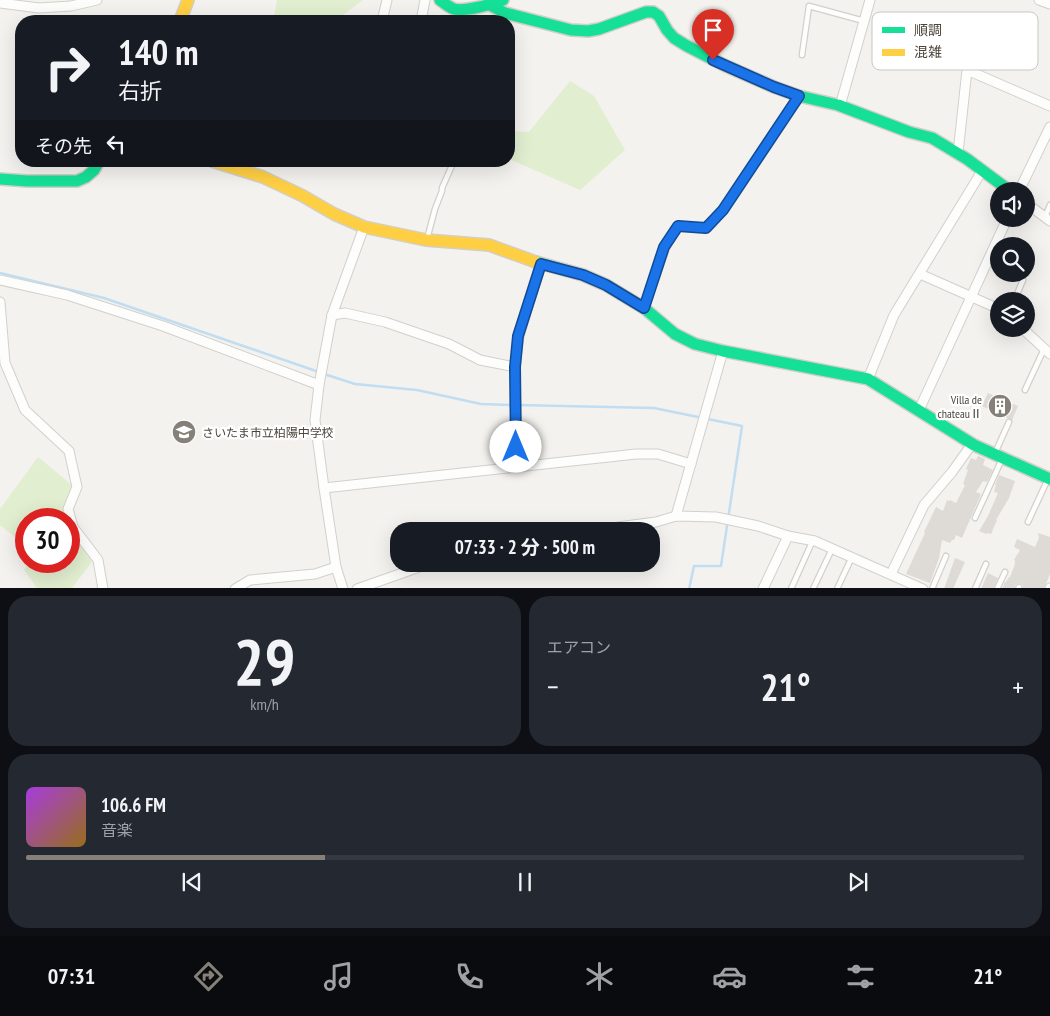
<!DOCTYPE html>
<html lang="ja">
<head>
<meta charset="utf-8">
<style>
  :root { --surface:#171b24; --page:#242831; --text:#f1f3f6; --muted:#9ea1a6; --line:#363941; --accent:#868178 }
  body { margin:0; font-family:"PT Sans Narrow","Noto Sans JP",sans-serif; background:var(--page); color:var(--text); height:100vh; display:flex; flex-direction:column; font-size:19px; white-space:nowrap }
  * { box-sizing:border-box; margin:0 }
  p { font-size:16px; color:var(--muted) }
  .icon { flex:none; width:28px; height:28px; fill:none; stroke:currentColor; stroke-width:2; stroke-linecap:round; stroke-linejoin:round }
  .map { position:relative; height:588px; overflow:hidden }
  .panel { display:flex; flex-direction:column; gap:8px; padding:8px; background:#0d0f14; flex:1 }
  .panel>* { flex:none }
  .banner { position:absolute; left:15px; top:15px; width:500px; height:152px; border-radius:20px; box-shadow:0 5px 20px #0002; background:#171b24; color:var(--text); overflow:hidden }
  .buttons { position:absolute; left:990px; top:182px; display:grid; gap:10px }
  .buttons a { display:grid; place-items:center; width:45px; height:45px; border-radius:50%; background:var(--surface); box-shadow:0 5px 20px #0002; font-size:25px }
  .speed { position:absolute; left:15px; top:508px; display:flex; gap:10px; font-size:25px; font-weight:700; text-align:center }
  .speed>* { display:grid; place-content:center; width:65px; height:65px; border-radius:50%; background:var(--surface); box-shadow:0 5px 20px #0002; line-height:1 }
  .speed .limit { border:8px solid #d22; background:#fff; color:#111 }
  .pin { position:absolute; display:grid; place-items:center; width:42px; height:42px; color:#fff; margin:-51px -21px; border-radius:50% 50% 50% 0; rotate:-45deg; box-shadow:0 0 5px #0007 }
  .pin .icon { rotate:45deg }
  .me { position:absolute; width:55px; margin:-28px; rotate:0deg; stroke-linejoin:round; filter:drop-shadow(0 0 4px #0008) }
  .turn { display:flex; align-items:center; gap:18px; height:105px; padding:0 20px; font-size:22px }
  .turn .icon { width:65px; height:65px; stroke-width:2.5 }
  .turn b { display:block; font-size:35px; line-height:42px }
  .then { display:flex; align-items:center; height:48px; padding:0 20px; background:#0003; gap:10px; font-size:19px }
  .big { font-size:38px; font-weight:700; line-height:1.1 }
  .panel .widget { flex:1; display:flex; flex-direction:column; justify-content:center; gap:8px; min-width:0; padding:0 18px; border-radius:20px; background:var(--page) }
  .panel .dial { align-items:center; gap:0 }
  .dial b { font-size:65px; line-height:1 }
  .song { display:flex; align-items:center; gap:15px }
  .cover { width:60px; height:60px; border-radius:8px; background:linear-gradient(135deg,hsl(280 70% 55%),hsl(40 70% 35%)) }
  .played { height:5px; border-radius:2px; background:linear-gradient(90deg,var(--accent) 30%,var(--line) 30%) }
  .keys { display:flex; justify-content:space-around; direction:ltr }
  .heat { display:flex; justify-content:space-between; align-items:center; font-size:28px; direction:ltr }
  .panel .tiles { flex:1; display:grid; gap:8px; grid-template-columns:1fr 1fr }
  .widget:last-child { grid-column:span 2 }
  .trip { position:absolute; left:390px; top:522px; width:270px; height:50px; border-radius:20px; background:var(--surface); box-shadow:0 5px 20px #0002; font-weight:700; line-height:50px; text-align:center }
  .tabs { display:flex; height:80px; justify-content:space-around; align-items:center; background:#090b0e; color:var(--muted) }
  .tabs .icon { width:35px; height:35px }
  .tabs .active { color:var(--accent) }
  .tabs b { font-size:22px; color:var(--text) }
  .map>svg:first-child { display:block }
  .green { fill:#e1eecf }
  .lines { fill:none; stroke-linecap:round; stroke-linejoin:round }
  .stream { stroke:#c0ddf1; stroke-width:2.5 }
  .building { fill:#dedbd6 }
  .lane-casing { stroke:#d2d0cb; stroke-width:7 }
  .street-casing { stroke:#d2d0cb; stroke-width:11 }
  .fast-casing { stroke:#d3cfc5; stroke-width:14 }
  .slow-casing { stroke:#d3cfc5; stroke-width:14 }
  .lane { stroke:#fdfdfc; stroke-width:4.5 }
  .street { stroke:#fdfdfc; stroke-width:9 }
  .fast { stroke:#16e098; stroke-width:11 }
  .slow { stroke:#ffcf43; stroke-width:11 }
  .route-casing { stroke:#114b97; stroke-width:12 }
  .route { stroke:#1a73e8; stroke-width:9 }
  .labels { text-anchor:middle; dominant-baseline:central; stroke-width:4.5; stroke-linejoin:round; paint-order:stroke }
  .poi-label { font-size:12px; fill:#4b4439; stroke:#fff; text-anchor:end }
  .key { fill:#fff; stroke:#c9c7c4; stroke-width:1 }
  .key-label { font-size:14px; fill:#4b4439 }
</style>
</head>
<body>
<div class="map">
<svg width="1050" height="589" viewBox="0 0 1050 589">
  <rect width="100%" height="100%" fill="#f4f2ee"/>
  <g class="green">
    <polygon points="277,0 363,0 335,21 273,21"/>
    <polygon points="570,81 594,96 625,150 580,190 509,159 509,131 529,132"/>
    <polygon points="38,457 73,486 65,510 66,519 26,519 26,546 0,525 0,509"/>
    <polygon points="69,528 92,562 72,588 37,588 24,570 30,561 69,561"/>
  </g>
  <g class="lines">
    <g class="stream">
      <polyline points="0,273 104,298 319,372"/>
      <polyline points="324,374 355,384 417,390 481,404 513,405"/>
      <polyline points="518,405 654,408 742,426 721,566 694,566 689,589"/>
    </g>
  </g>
  <g class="building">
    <polygon points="988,393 1018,406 1012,420 982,406"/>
    <polygon points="978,456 985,459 983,465 993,470 987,482 983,481 976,492 981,494 962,538 956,535 954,540 952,540 950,543 942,540 939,558 930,583 906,574 925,533 924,532 936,507 943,511 947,500 949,501 950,500 956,503 965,485 963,484 968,470 966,469 971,458 976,460"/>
    <polygon points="999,475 1015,481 1009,498 996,520 997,520 991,534 987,533 986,534 979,531 988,516 998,493 994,492 996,485 995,485"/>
    <polygon points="1038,533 1050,537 1050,574 1044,589 1023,589 1023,585 1019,583 1016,584 1014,589 1002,589 1005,582 1006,582 1009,577 1010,577 1015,564 1015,561 1014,560 1020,550 1014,547 1017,539 1035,547 1039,538"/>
    <polygon points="955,558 965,562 953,589 944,589"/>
    <polygon points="988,573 998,578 993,589 981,589"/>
  </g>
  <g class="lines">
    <g class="lane-casing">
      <g id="lane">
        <polyline points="457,10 458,21"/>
        <polyline points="802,55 809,6 864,21"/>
        <polyline points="1045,217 1050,205"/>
        <polyline points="427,239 435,209 442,191 442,188 454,161"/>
        <polyline points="1014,301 1023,280"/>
        <polyline points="1025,390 1044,349"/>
        <polyline points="995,453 1009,422"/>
        <polyline points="975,518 1002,459"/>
        <polyline points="1028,522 1048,479"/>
        <polyline points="791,589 813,540"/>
        <polyline points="813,589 832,549"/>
        <polyline points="837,589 852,557"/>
        <polyline points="932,589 946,556"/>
        <polyline points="975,589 986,564"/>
        <polyline points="997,589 1005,572"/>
        <polyline points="1018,589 1019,587"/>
      </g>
    </g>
    <g class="street-casing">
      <g id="street">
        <polyline points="1039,0 1050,4"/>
        <polyline points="0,3 39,8 71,6 97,0"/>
        <polyline points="382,21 387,0"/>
        <polyline points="421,21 425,0"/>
        <polyline points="840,106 870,0"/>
        <polyline points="958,153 967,70 1050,106"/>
        <polyline points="1019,191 1050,127"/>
        <polyline points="1026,203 1050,221"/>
        <polyline points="920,274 999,309"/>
        <polyline points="0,280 67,295 163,326 319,385"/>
        <polyline points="0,302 5,363 25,410 69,451 77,487 68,509 73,527 98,560 103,589"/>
        <polyline points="644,308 665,247 678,226 705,228 723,210 799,96"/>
        <polyline points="332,315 345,313 385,322 449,344 480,360 515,367"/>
        <polyline points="1023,329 1050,354"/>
        <polyline points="868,379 894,315 982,171"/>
        <polyline points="919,410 1007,219"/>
        <polyline points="516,467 515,367 519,336 541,264"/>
        <polyline points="324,488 636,454 658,454 691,464"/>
        <polyline points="676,516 723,351"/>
        <polyline points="602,531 618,527 656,522 676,516 716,517 758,526 788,536 815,541 923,589"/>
        <polyline points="891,574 924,505 952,472 972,444"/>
        <polyline points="235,589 250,580 315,574 336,567"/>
        <polyline points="343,589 336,567 324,488 315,420 319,385 332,315 364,227"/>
        <polyline points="357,589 428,564"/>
        <polyline points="763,589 788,536"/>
        <polyline points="1050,589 1050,588"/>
      </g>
    </g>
    <g class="fast-casing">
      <g id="fast">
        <path d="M440 0C444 3 449 7 454 9 464 12 493 4 503 0"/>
        <polyline points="490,5 505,13 571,30 588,31 599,29 646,12 653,12 659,16 667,30 674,38 687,46 726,66 774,87 799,96 838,105 909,132 932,138 967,159 1010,191"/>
        <polyline points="0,179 27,181 77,181 86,177 94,170 99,161"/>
        <polyline points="536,262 583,275 606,285 644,308 675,334 695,344 723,351 868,379 974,445 1050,479"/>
      </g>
    </g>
    <g class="slow-casing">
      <g id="slow">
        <polyline points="180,21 188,0"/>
        <polyline points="212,161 263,177 303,196 334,214 364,227 426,240 489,245 536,262"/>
      </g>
    </g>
    <use href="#lane" class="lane"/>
    <use href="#street" class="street"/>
    <use href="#fast" class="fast"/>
    <use href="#slow" class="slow"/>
  </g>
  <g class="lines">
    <g class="route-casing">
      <polyline id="route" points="516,447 515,367 518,336 541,264 583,275 606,285 644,308 664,247 678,226 706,228 723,210 799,96 774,87 713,60"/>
    </g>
    <use href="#route" class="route"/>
  </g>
  <defs>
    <g id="building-disc" transform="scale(1.25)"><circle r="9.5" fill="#868178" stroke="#fff"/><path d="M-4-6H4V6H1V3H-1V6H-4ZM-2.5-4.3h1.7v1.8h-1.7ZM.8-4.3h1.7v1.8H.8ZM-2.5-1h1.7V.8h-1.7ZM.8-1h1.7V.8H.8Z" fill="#fff"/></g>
    <g id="school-disc" transform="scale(1.25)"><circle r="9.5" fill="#868178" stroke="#fff"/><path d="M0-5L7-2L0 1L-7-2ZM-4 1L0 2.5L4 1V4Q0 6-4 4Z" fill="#fff"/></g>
  </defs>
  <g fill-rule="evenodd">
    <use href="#building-disc" x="1000" y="406"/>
    <use href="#school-disc" x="184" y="432"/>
  </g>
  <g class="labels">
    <g class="poi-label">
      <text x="982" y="399">Villa de<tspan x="982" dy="14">chateauⅡ</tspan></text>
      <text x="202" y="432" text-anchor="start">さいたま市立柏陽中学校</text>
    </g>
  </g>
  <rect x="872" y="12" width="166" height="58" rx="8" class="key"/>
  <rect x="882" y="27" width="23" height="6" fill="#16e098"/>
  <rect x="882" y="49" width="23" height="7" fill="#ffcf43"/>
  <g class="key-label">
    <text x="914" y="35">順調</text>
    <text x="914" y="57">混雑</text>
  </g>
</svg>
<div class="buttons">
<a><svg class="icon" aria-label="sound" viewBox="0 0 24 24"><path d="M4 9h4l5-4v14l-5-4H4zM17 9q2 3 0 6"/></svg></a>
<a><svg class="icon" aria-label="search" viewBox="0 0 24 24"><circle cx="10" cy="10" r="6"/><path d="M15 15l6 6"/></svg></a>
<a><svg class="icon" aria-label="layers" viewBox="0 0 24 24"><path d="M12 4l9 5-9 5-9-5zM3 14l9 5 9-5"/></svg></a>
</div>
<div class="speed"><div class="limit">30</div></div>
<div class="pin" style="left:713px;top:60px;background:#d93025"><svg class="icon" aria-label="arrive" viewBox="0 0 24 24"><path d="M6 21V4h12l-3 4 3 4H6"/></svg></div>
<svg class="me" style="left:516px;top:447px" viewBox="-20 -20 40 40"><circle r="19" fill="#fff"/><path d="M0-13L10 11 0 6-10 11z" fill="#1a73e8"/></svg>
<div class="trip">07:33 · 2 分 · 500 m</div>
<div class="banner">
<div class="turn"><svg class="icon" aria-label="right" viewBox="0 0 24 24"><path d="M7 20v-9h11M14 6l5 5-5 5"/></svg><div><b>140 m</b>右折</div></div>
<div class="then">その先<svg class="icon" aria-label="left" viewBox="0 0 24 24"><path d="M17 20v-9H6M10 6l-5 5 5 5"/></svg></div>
</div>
</div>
<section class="panel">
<div class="tiles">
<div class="widget dial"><b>29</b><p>km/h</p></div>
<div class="widget"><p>エアコン</p>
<div class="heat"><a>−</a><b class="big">21°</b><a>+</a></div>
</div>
<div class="widget">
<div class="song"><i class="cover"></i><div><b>106.6 FM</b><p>音楽</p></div></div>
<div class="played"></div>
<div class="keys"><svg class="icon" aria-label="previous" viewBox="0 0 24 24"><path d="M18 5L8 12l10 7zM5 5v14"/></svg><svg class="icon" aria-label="pause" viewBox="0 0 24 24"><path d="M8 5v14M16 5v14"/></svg><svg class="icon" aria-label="next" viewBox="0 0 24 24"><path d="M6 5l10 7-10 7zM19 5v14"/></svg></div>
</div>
</div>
</section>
<nav class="tabs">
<b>07:31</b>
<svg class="icon active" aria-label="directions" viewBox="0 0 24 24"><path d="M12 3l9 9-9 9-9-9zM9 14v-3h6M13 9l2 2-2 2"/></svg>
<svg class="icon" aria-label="music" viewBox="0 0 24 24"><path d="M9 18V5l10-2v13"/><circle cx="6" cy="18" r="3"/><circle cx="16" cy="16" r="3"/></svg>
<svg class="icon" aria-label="phone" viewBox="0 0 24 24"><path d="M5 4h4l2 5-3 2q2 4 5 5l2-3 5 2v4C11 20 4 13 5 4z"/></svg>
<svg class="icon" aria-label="climate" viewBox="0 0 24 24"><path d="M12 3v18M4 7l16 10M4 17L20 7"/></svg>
<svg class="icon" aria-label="car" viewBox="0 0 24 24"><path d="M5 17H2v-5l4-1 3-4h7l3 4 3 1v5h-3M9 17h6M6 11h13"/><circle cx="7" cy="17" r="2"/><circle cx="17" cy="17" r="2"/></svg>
<svg class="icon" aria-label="filters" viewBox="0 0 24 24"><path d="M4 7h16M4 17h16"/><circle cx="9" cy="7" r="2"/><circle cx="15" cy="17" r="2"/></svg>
<b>21°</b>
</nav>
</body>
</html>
